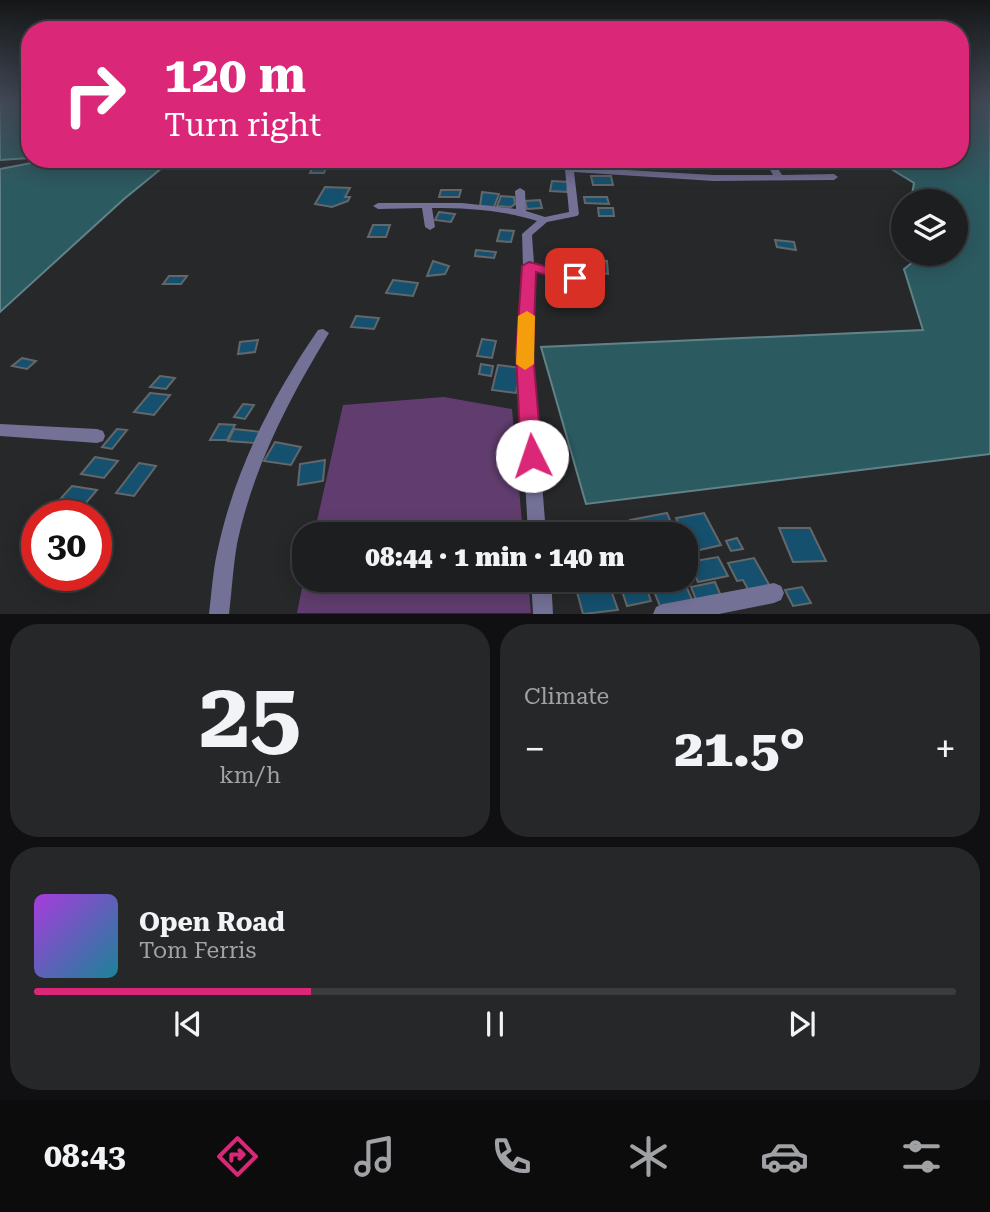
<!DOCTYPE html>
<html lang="en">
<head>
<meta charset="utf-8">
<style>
  :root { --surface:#1d1e20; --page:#252729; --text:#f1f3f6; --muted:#a0a2a5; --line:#3b3c3e; --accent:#db2777 }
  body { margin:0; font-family:"Roboto Serif",serif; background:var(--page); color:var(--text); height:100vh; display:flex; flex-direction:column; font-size:26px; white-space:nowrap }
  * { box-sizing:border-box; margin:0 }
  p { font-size:23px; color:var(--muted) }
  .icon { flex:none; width:38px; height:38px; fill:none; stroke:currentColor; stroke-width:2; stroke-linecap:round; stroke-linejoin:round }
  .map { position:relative; height:614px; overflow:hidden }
  .drawer { display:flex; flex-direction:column; gap:10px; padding:10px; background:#101012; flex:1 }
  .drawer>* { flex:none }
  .banner { position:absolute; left:21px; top:21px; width:948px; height:147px; border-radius:28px; box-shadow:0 4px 18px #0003,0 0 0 2px var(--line); background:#db2777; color:#fff; overflow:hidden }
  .tools { position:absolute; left:891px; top:189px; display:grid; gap:14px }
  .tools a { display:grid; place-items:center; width:77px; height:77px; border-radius:50%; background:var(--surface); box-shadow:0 4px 18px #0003,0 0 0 2px var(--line); font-size:35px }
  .speed { position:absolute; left:21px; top:500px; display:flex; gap:14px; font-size:35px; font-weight:700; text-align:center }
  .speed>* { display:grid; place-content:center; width:91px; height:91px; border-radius:50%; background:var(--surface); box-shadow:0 4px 18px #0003,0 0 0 2px var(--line); line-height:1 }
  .speed .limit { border:10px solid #d22; background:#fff; color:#111 }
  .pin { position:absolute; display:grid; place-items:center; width:60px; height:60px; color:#fff; margin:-30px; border-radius:14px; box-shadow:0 4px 10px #0006 }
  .me { position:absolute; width:77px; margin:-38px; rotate:356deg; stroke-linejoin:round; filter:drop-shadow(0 0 5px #0008) }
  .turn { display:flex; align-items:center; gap:24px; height:147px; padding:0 28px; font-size:32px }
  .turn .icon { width:91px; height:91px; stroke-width:2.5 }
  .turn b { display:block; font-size:49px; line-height:60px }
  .big { font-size:52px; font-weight:800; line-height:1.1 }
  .drawer .widget { flex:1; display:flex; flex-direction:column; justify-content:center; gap:10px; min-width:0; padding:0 24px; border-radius:28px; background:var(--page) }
  .drawer .dial { align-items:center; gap:0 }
  .dial b { font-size:91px; line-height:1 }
  .song { display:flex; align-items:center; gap:21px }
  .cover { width:84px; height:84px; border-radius:10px; background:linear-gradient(135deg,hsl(280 70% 55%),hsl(190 70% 35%)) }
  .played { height:7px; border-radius:4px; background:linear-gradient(90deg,var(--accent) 30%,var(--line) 30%) }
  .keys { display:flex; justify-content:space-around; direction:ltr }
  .heat { display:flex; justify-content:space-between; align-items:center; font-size:38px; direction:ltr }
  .drawer .tiles { flex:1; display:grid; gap:10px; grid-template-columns:1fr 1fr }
  .widget:last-child { grid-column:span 2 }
  .trip { position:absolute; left:292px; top:522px; width:406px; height:70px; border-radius:28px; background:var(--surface); box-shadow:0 4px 18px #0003,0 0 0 2px var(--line); font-weight:800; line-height:70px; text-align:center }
  .dock { display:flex; height:112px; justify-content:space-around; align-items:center; background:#0c0c0d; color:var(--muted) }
  .dock .icon { width:49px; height:49px }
  .dock .current { color:var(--accent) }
  .dock b { font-size:32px; color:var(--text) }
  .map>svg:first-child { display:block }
  .green { fill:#603d6e }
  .water { fill:#2c5a61; stroke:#618287; stroke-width:2 }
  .building { fill:#15516f; stroke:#646769; stroke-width:2 }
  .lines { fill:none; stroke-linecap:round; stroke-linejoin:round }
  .street { fill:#747197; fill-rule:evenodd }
  .route { fill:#db2777; stroke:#8e194d; stroke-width:2 }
  .slow { fill:#f59e0b }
</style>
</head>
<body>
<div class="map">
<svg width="990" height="614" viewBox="0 0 990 614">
  <rect width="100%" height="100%" fill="#27282a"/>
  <g class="green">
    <polygon points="444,397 512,409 523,534 314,534 343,405"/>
    <polygon points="304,578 528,579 531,613 297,613"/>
  </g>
  <g class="water">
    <polygon points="0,102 30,102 30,158 0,160"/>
    <polygon points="961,102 990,102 990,454 586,504 541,347 923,330 904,269 923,254 956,254 956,201 911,201 914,183 875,159 961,159"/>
    <polygon points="52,159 173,159 124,199 0,312 0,169"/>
  </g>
  <g class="building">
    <polygon points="314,164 328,164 324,173 310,173"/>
    <polygon points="591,176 611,176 613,185 593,185"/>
    <polygon points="552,181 569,182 567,192 550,191"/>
    <polygon points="325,187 350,188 345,197 350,197 348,201 332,207 315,204"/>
    <polygon points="441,190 461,190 459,197 439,197"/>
    <polygon points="482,192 499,194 494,207 480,206"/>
    <polygon points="501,196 514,197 515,204 511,207 497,206"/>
    <polygon points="584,197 607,197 609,204 585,203"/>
    <polygon points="540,200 542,208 527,209 525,201"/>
    <polygon points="598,208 613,208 614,216 599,216"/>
    <polygon points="439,212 455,214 451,222 435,220"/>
    <polygon points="373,225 390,225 386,237 368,237"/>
    <polygon points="500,230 514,231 511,242 497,241"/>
    <polygon points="775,240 794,242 796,250 777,247"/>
    <polygon points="476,250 496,252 494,258 475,256"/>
    <polygon points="588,259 607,261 608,274 588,272"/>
    <polygon points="433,261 449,266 445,274 427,276"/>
    <polygon points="169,276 187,276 181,284 163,284"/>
    <polygon points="393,280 418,283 413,296 386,293"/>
    <polygon points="356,316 379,318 374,329 351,327"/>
    <polygon points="482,339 496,341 492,358 477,356"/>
    <polygon points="258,340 255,352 238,354 240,342"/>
    <polygon points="22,358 36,361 27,369 12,366"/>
    <polygon points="481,364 493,366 491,376 479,374"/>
    <polygon points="498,365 521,368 516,393 492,390"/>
    <polygon points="160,376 175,378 166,389 150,387"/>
    <polygon points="150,393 170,395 154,415 134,412"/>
    <polygon points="243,404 254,405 245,419 234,417"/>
    <polygon points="219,424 235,425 227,440 210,440"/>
    <polygon points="117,429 127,430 112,449 102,447"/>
    <polygon points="234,429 262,432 255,443 228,441"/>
    <polygon points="275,442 301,447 291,465 264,461"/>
    <polygon points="95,457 118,461 104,478 81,474"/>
    <polygon points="325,460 323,481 298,485 300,464"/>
    <polygon points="139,463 156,466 134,496 116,493"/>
    <polygon points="72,486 97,490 86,503 61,498"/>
    <polygon points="667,513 676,534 635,534 630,520"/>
    <polygon points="704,513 721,545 691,552 686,534 683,534 676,518"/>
    <polygon points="779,528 810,528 826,561 793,562"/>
    <polygon points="737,538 743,549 731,551 726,541"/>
    <polygon points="718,557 728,576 698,582 689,562"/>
    <polygon points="754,558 771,588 750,593 743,580 737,581 728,563"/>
    <polygon points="583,579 607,579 618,610 583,614 574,581"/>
    <polygon points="618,579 643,579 651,601 627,606"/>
    <polygon points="649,579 683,579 694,604 662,611"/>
    <polygon points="715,582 721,596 697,602 691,587"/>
    <polygon points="802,587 811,603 793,606 785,590"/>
  </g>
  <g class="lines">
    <g class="street">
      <path d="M564 159H572L573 167 714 175H773L764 159H772L782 175 834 174 838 177 834 180 714 181 574 172 579 214 577 216 547 222 532 235 534 264 579 275 581 278 575 282 534 271 532 353 546 534H528L518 353 523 266 522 234 537 221C503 210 468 208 432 208L435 227 430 230 425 227 422 208 378 209 373 206 378 203H462L516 209 515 191 520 188 525 191 526 211 545 217 569 212Z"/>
      <path d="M323 329 329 333C289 399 253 467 237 544 233 567 232 590 229 614H209C212 590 213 567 219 544 236 467 274 394 318 330Z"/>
      <polygon points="0,424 97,429 103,431 105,436 103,441 97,443 0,436"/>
      <polygon points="531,579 551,579 553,614 533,614"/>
      <polygon points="774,583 781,586 784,593 781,600 774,603 719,614 653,614 656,607 663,604"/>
    </g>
  </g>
  <linearGradient id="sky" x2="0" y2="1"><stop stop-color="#151617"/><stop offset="0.54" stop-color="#414855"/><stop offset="1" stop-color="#414855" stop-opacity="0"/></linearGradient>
  <rect width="990" height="188" fill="url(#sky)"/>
  <polygon class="route" points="529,262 580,275 582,278 575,283 536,272 533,354 542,456 539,462 532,465 524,462 521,456 516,354 522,266"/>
  <polygon class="slow" points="527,311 535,316 534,364 525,370 516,364 518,316"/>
</svg>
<div class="tools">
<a><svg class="icon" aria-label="layers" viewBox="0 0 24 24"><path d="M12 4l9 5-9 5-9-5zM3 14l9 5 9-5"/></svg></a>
</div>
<div class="speed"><div class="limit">30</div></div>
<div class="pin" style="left:575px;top:278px;background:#d93025"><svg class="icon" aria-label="arrive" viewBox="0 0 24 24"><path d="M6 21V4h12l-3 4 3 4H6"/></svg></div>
<svg class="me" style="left:532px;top:456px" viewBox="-20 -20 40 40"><circle r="19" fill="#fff"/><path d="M0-13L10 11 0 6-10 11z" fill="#db2777"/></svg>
<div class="trip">08:44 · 1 min · 140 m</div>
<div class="banner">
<div class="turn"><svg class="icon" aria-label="right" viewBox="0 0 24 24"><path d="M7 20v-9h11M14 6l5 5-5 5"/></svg><div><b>120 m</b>Turn right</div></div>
</div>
</div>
<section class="drawer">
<div class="tiles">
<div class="widget dial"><b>25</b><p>km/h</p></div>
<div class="widget"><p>Climate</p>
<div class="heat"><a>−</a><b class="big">21.5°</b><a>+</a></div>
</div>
<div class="widget">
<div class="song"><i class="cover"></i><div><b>Open Road</b><p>Tom Ferris</p></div></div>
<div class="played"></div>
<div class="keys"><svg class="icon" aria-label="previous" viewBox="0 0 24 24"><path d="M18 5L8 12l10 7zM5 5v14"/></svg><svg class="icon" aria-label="pause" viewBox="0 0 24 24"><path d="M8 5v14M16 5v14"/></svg><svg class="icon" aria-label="next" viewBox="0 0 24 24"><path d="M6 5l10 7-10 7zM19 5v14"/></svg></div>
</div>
</div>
</section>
<nav class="dock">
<b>08:43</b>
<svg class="icon current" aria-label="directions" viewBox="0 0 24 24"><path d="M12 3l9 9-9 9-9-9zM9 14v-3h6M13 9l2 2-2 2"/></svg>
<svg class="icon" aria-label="music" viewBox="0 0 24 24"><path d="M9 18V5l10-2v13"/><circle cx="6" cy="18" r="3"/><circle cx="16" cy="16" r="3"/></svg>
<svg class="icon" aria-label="phone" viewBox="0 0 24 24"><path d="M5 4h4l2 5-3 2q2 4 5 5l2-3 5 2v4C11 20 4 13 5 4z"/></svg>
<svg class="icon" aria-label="climate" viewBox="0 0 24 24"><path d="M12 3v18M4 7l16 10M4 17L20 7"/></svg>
<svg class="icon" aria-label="car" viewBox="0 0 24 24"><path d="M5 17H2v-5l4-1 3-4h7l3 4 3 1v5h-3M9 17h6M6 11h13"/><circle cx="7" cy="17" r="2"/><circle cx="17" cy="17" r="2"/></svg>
<svg class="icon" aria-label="filters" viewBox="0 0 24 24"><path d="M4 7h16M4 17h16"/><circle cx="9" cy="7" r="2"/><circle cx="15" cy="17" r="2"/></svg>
</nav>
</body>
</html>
